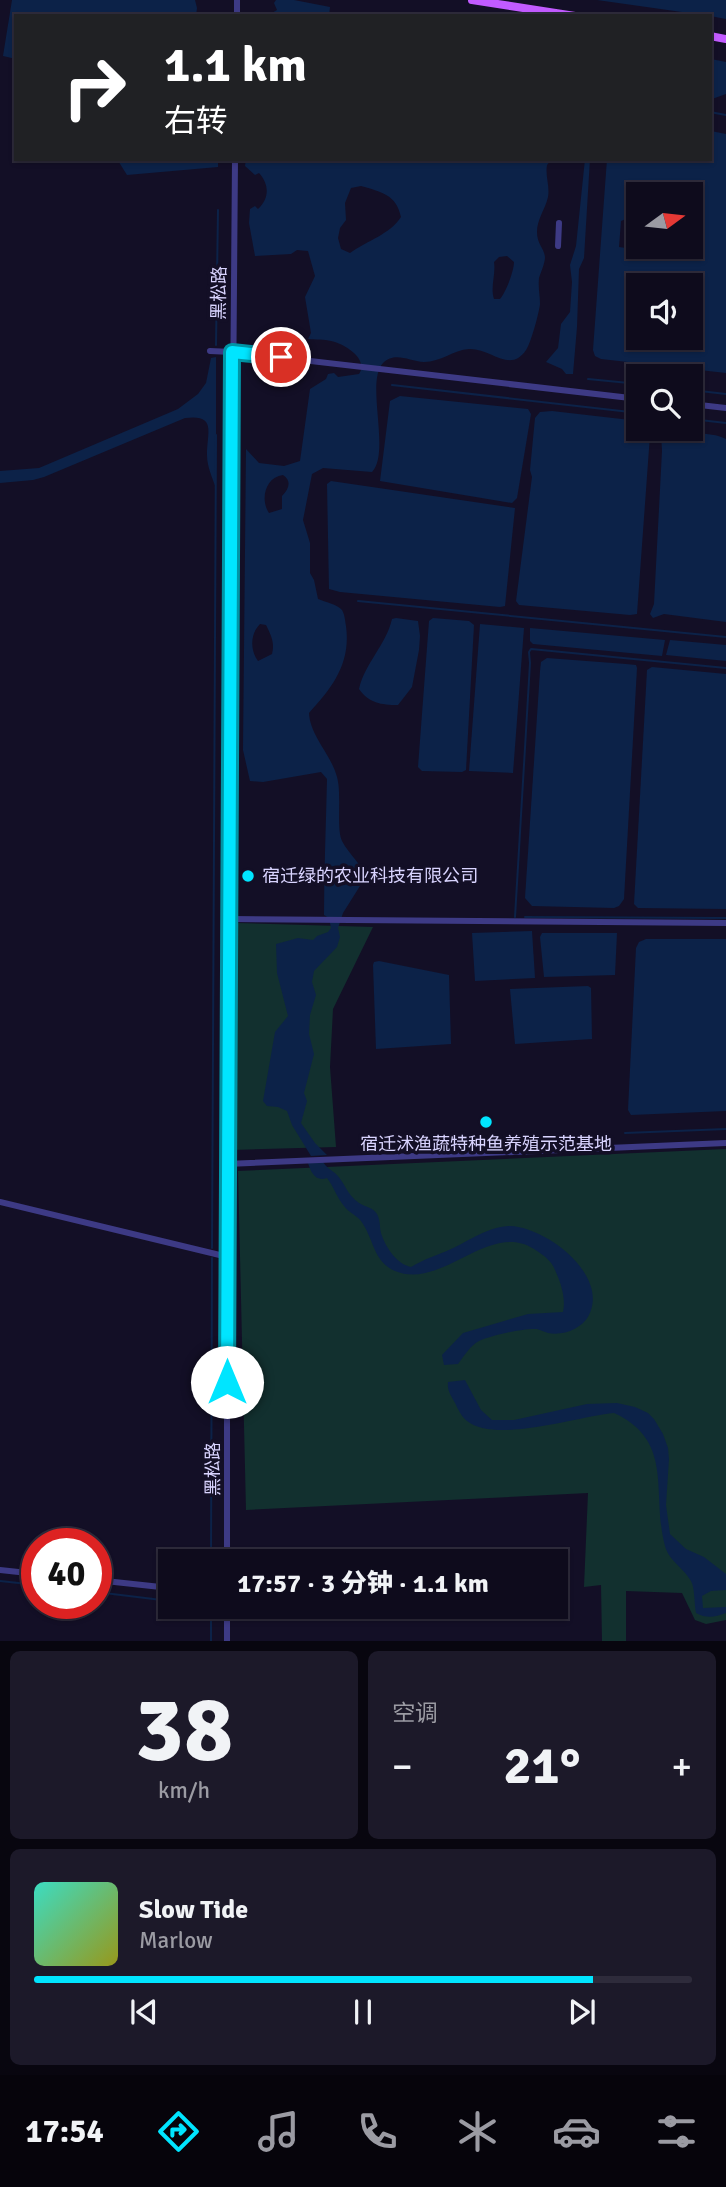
<!DOCTYPE html>
<html lang="zh">
<head>
<meta charset="utf-8">
<style>
  :root { --surface:#0e0b1c; --page:#1c1929; --text:#f1f3f6; --muted:#9b9ba3; --line:#2e2b3b; --accent:#00e5ff }
  body { margin:0; font-family:Signika,"Noto Sans SC",sans-serif; background:var(--page); color:var(--text); height:100vh; display:flex; flex-direction:column; font-size:26px; white-space:nowrap }
  * { box-sizing:border-box; margin:0 }
  p { font-size:23px; color:var(--muted) }
  .icon { flex:none; width:38px; height:38px; fill:none; stroke:currentColor; stroke-width:2; stroke-linecap:round; stroke-linejoin:round }
  .map { position:relative; height:1641px; overflow:hidden }
  .details { display:flex; flex-direction:column; gap:10px; padding:10px; background:#08060f; flex:1 }
  .details>* { flex:none }
  .hud { position:absolute; left:14px; top:14px; width:698px; height:147px; border-radius:0px; box-shadow:0 2px 5px #0004,0 0 0 2px var(--line); background:#202124; color:#fff; overflow:hidden }
  .needle { width:46px; rotate:75deg }
  .buttons { position:absolute; left:626px; top:182px; display:grid; gap:14px }
  .buttons a { display:grid; place-items:center; width:77px; height:77px; border-radius:0px; background:var(--surface); box-shadow:0 2px 5px #0004,0 0 0 2px var(--line); font-size:35px }
  .speed { position:absolute; left:21px; top:1528px; display:flex; gap:14px; font-size:35px; font-weight:700; text-align:center }
  .speed>* { display:grid; place-content:center; width:91px; height:91px; border-radius:50%; background:var(--surface); box-shadow:0 2px 5px #0004,0 0 0 2px var(--line); line-height:1 }
  .speed .limit { border:10px solid #d22; background:#fff; color:#111 }
  .pin { position:absolute; display:grid; place-items:center; width:60px; height:60px; color:#fff; margin:-30px; border:4px solid #fff; border-radius:50%; box-shadow:0 2px 7px #0007 }
  .me { position:absolute; width:77px; margin:-38px; rotate:0deg; stroke-linejoin:round; filter:drop-shadow(0 0 5px #0008) }
  .turn { display:flex; align-items:center; gap:24px; height:147px; padding:0 35px; font-size:32px }
  .turn .icon { width:91px; height:91px; stroke-width:2.5 }
  .turn b { display:block; font-size:49px; line-height:60px }
  .big { font-size:52px; font-weight:800; line-height:1.1 }
  .details .widget { flex:1; display:flex; flex-direction:column; justify-content:center; gap:10px; min-width:0; padding:0 24px; border-radius:10px; background:var(--page) }
  .details .dial { align-items:center; gap:0 }
  .dial b { font-size:91px; line-height:1 }
  .song { display:flex; align-items:center; gap:21px }
  .cover { width:84px; height:84px; border-radius:10px; background:linear-gradient(135deg,hsl(170 70% 55%),hsl(60 70% 35%)) }
  .played { height:7px; border-radius:4px; background:linear-gradient(90deg,var(--accent) 85%,var(--line) 85%) }
  .keys { display:flex; justify-content:space-around; direction:ltr }
  .heat { display:flex; justify-content:space-between; align-items:center; font-size:38px; direction:ltr }
  .details .tiles { flex:1; display:grid; gap:10px; grid-template-columns:1fr 1fr }
  .widget:last-child { grid-column:span 2 }
  .trip { position:absolute; left:158px; top:1549px; width:410px; height:70px; border-radius:0px; background:var(--surface); box-shadow:0 2px 5px #0004,0 0 0 2px var(--line); font-weight:800; line-height:70px; text-align:center }
  .dock { display:flex; height:112px; justify-content:space-around; align-items:center; background:#06040b; color:var(--muted) }
  .dock .icon { width:49px; height:49px }
  .dock .active { color:var(--accent) }
  .dock b { font-size:32px; color:var(--text) }
  .map>svg:first-child { display:block }
  .green { fill:#12302f }
  .water { fill:#0c2248; fill-rule:evenodd }
  .lines { fill:none; stroke-linecap:round; stroke-linejoin:round }
  .stream { stroke:#0c2248; stroke-width:2 }
  .minor { stroke:#3d3a85; stroke-width:6 }
  .major { stroke:#c25bff; stroke-width:8 }
  .route-casing { stroke:#0095a6; stroke-width:18 }
  .route { stroke:#00e5ff; stroke-width:12 }
  .poi-dot { fill:#00e5ff; stroke:#130f26; stroke-width:2.5 }
  .labels { text-anchor:middle; dominant-baseline:central; stroke-width:7; stroke-linejoin:round; paint-order:stroke }
  .street-label { font-size:18px; fill:#d9d4ff; stroke:#130f26 }
  .poi-label { font-size:18px; fill:#d9d4ff; stroke:#130f26; text-anchor:start }
</style>
</head>
<body>
<div class="map">
<svg width="726" height="1641" viewBox="0 0 726 1641">
  <rect width="100%" height="100%" fill="#130f26"/>
  <g class="green">
    <polygon points="237,923 373,927 333,1009 330,1067 336,1147 232,1150 233,926"/>
    <polygon points="726,1149 726,1620 706,1624 695,1620 682,1593 626,1591 626,1641 602,1641 601,1585 584,1587 588,1493 246,1510 238,1171"/>
  </g>
  <g class="water">
    <polygon points="12,0 195,0 197,8 196,16 16,16 16,59 3,56"/>
    <polygon points="276,0 294,0 330,7 329,16 267,16 277,10 274,3"/>
    <polygon points="597,0 726,0 726,19 710,16"/>
    <polygon points="711,59 726,62 726,94 712,99"/>
    <path d="M711 131 726 134V373L601 359 595 356 593 350 607 159H710ZM639 194H691V235L695 238 694 250 682 256 619 247 621 221 626 219 639 224ZM639 285H691V338H639Z"/>
    <polygon points="117,159 218,159 218,167 127,175"/>
    <path d="M246 159H552L547 165C545 176 550 186 548 197 545 210 537 219 537 232 537 244 544 248 545 257 545 263 541 272 539 278 538 288 540 295 540 304 539 313 531 343 526 350 510 374 491 348 469 349 453 350 441 362 424 362 409 361 395 351 383 363 365 382 391 452 372 472L323 468 312 474 303 520 310 543V573L314 580 318 599C325 602 337 604 342 610 345 615 345 621 346 626 351 663 333 687 309 713 310 736 331 754 337 777 342 794 336 829 342 841 349 855 362 863 365 878L343 913 338 928 340 937 337 947 314 971 312 982 316 995 310 1015 309 1034 314 1054 304 1093 307 1101 301 1123 315 1143 327 1155 311 1156 292 1125 287 1111 278 1107 267 1106 263 1101 275 1032 288 1016 277 973 276 944 298 938 313 940 317 936 328 932 331 928 329 918 324 915C324 870 326 825 327 779L321 772 263 782 250 781 243 750 246 449 259 463 284 466 300 461 310 389 326 379 328 374 334 373 338 377 359 374C369 359 345 344 331 341 325 339 315 340 308 339L311 333 305 297 315 276 308 251 297 250 291 254 255 256 249 223 250 209 255 206 258 209C270 198 269 184 259 173L255 175 245 166ZM361 186C381 192 396 194 401 217 389 235 368 240 350 253L341 249 338 238 340 228 346 220 345 203 351 188ZM507 256 514 262C514 271 506 292 500 299H494C490 287 496 275 494 262L499 257ZM283 475C292 481 289 489 282 496V509L269 513C260 500 265 477 283 475ZM260 624 266 625C271 635 275 643 272 654L258 661C250 650 250 634 260 624Z"/>
    <polygon points="585,159 590,159 584,258 579,269 577,327 573,374 566,374 562,369 546,362 558,348 561,324 570,312 572,282 570,265 576,246"/>
    <path d="M216 357V488C212 477 207 466 207 455 207 432 217 414 185 418L44 477 33 480 0 483V471L39 468 178 409 198 394 206 383 211 358Z"/>
    <polygon points="400,396 528,409 531,414 517,498 512,503 380,481 390,401"/>
    <polygon points="552,411 639,421 639,429 649,429 650,435 637,614 630,615 519,605 516,601 532,477 530,470 535,418 540,412"/>
    <path d="M668 430C687 436 708 430 726 439V622L664 614 653 618 650 614 654 604 662 451 661 433Z"/>
    <polygon points="331,481 515,508 505,606 500,607 340,592 329,589 327,484"/>
    <path d="M396 618 418 621 420 636 419 650 412 687 398 705C381 705 369 703 359 689 365 663 386 645 392 619Z"/>
    <polygon points="433,618 469,621 474,625 466,770 462,772 422,771 418,767 429,621"/>
    <polygon points="480,624 524,628 513,773 469,771"/>
    <polygon points="530,628 665,640 662,656 533,644 530,641"/>
    <polygon points="670,640 726,645 726,661 666,655"/>
    <polygon points="547,658 626,664 636,665 637,668 624,899 619,906 614,908 532,906 525,898 540,671 541,662"/>
    <polygon points="652,667 726,674 726,909 638,908 634,904 647,670"/>
    <polygon points="532,931 535,978 475,981 472,933"/>
    <polygon points="542,933 617,933 615,975 544,977 540,937"/>
    <polygon points="646,939 726,939 726,1111 631,1115 628,1110 636,948 639,942"/>
    <polygon points="379,961 449,975 451,1044 376,1049 373,965 374,962"/>
    <polygon points="588,986 591,988 592,1039 515,1044 510,989"/>
    <path d="M323 1162C327 1168 330 1169 335 1173 345 1182 346 1194 359 1203 365 1207 373 1207 377 1214 381 1221 379 1229 382 1236 387 1249 397 1264 411 1267 424 1259 438 1255 451 1249 469 1241 489 1226 510 1226 546 1227 609 1275 589 1315 582 1329 563 1336 548 1333 544 1332 541 1330 537 1329 524 1328 492 1335 479 1341 470 1346 464 1356 458 1364L444 1365 442 1355 463 1333 528 1314 563 1312C566 1298 561 1283 555 1270 552 1262 545 1256 537 1251 491 1217 443 1291 395 1271 374 1262 374 1241 363 1224 359 1216 349 1213 344 1206 337 1198 334 1187 327 1178 316 1182 311 1173 308 1163Z"/>
    <path d="M465 1380 481 1410 492 1420H514L587 1404 617 1403 635 1407 648 1413 654 1419 663 1434 668 1448 669 1459 666 1505 670 1534 686 1549 704 1557 726 1574V1590L711 1591 702 1596 703 1608 726 1607V1613C715 1617 707 1619 696 1613 694 1604 695 1588 691 1581 684 1568 669 1561 665 1546 651 1493 675 1441 614 1413 579 1416 496 1444 467 1421 461 1416 458 1409 455 1403 451 1395 447 1391 448 1382Z"/>
  </g>
  <g class="lines">
    <g class="stream">
      <polyline points="710,112 726,115"/>
      <polyline points="216,345 218,210"/>
      <polyline points="588,379 639,384"/>
      <polyline points="392,385 639,413"/>
      <polyline points="691,390 726,394"/>
      <polyline points="691,419 726,423"/>
      <polyline points="358,601 726,637"/>
      <polyline points="515,917 530,663 529,652 531,649 726,668"/>
      <polyline points="525,917 726,918"/>
      <polyline points="625,1133 726,1129"/>
      <polyline points="212,1248 216,435"/>
      <polyline points="211,1561 212,1258"/>
      <polyline points="0,1581 37,1585"/>
      <polyline points="96,1592 170,1601"/>
      <polyline points="211,1606 211,1641"/>
    </g>
    <g class="minor">
      <polyline points="237,16 237,0"/>
      <polyline points="558,246 559,223"/>
      <polyline points="210,351 232,352 639,399"/>
      <polyline points="691,404 726,408"/>
      <polyline points="230,919 726,923"/>
      <polyline points="227,1164 726,1143"/>
      <polyline points="0,1202 228,1257"/>
      <polyline points="227,1561 227,1164 235,159"/>
      <polyline points="0,1570 37,1574"/>
      <polyline points="96,1580 170,1588"/>
      <polyline points="227,1606 227,1641"/>
    </g>
    <g class="major">
      <polyline points="472,0 575,16"/>
      <polyline points="710,36 726,39"/>
    </g>
  </g>
  <g class="lines">
    <g class="route-casing">
      <polyline id="route" points="227,1382 232,352 281,357"/>
    </g>
    <use href="#route" class="route"/>
  </g>
  <g class="poi-dot">
    <circle cx="248" cy="876" r="7"/>
    <circle cx="486" cy="1122" r="7"/>
  </g>
  <g class="labels">
    <g class="street-label">
      <text transform="translate(219 293) rotate(-89)">黑松路</text>
      <text transform="translate(213 1469) rotate(-90)">黑松路</text>
    </g>
    <g class="poi-label">
      <text x="262" y="876">宿迁绿的农业科技有限公司</text>
      <text x="486" y="1144" text-anchor="middle">宿迁沭渔蔬特种鱼养殖示范基地</text>
    </g>
  </g>
</svg>
<div class="buttons">
<a><svg class="needle" viewBox="-14 -14 28 28"><path d="M0-13l5 13h-10z" fill="#e53935"/><path d="M0 13l5-13h-10z" fill="#9b9ba3"/></svg></a>
<a><svg class="icon" aria-label="sound" viewBox="0 0 24 24"><path d="M4 9h4l5-4v14l-5-4H4zM17 9q2 3 0 6"/></svg></a>
<a><svg class="icon" aria-label="search" viewBox="0 0 24 24"><circle cx="10" cy="10" r="6"/><path d="M15 15l6 6"/></svg></a>
</div>
<div class="speed"><div class="limit">40</div></div>
<div class="pin" style="left:281px;top:357px;background:#d93025"><svg class="icon" aria-label="arrive" viewBox="0 0 24 24"><path d="M6 21V4h12l-3 4 3 4H6"/></svg></div>
<svg class="me" style="left:227px;top:1382px" viewBox="-20 -20 40 40"><circle r="19" fill="#fff"/><path d="M0-13L10 11 0 6-10 11z" fill="#00e5ff"/></svg>
<div class="trip">17:57 · 3 分钟 · 1.1 km</div>
<div class="hud">
<div class="turn"><svg class="icon" aria-label="right" viewBox="0 0 24 24"><path d="M7 20v-9h11M14 6l5 5-5 5"/></svg><div><b>1.1 km</b>右转</div></div>
</div>
</div>
<section class="details">
<div class="tiles">
<div class="widget dial"><b>38</b><p>km/h</p></div>
<div class="widget"><p>空调</p>
<div class="heat"><a>−</a><b class="big">21°</b><a>+</a></div>
</div>
<div class="widget">
<div class="song"><i class="cover"></i><div><b>Slow Tide</b><p>Marlow</p></div></div>
<div class="played"></div>
<div class="keys"><svg class="icon" aria-label="previous" viewBox="0 0 24 24"><path d="M18 5L8 12l10 7zM5 5v14"/></svg><svg class="icon" aria-label="pause" viewBox="0 0 24 24"><path d="M8 5v14M16 5v14"/></svg><svg class="icon" aria-label="next" viewBox="0 0 24 24"><path d="M6 5l10 7-10 7zM19 5v14"/></svg></div>
</div>
</div>
</section>
<nav class="dock">
<b>17:54</b>
<svg class="icon active" aria-label="directions" viewBox="0 0 24 24"><path d="M12 3l9 9-9 9-9-9zM9 14v-3h6M13 9l2 2-2 2"/></svg>
<svg class="icon" aria-label="music" viewBox="0 0 24 24"><path d="M9 18V5l10-2v13"/><circle cx="6" cy="18" r="3"/><circle cx="16" cy="16" r="3"/></svg>
<svg class="icon" aria-label="phone" viewBox="0 0 24 24"><path d="M5 4h4l2 5-3 2q2 4 5 5l2-3 5 2v4C11 20 4 13 5 4z"/></svg>
<svg class="icon" aria-label="climate" viewBox="0 0 24 24"><path d="M12 3v18M4 7l16 10M4 17L20 7"/></svg>
<svg class="icon" aria-label="car" viewBox="0 0 24 24"><path d="M5 17H2v-5l4-1 3-4h7l3 4 3 1v5h-3M9 17h6M6 11h13"/><circle cx="7" cy="17" r="2"/><circle cx="17" cy="17" r="2"/></svg>
<svg class="icon" aria-label="filters" viewBox="0 0 24 24"><path d="M4 7h16M4 17h16"/><circle cx="9" cy="7" r="2"/><circle cx="15" cy="17" r="2"/></svg>
</nav>
</body>
</html>
